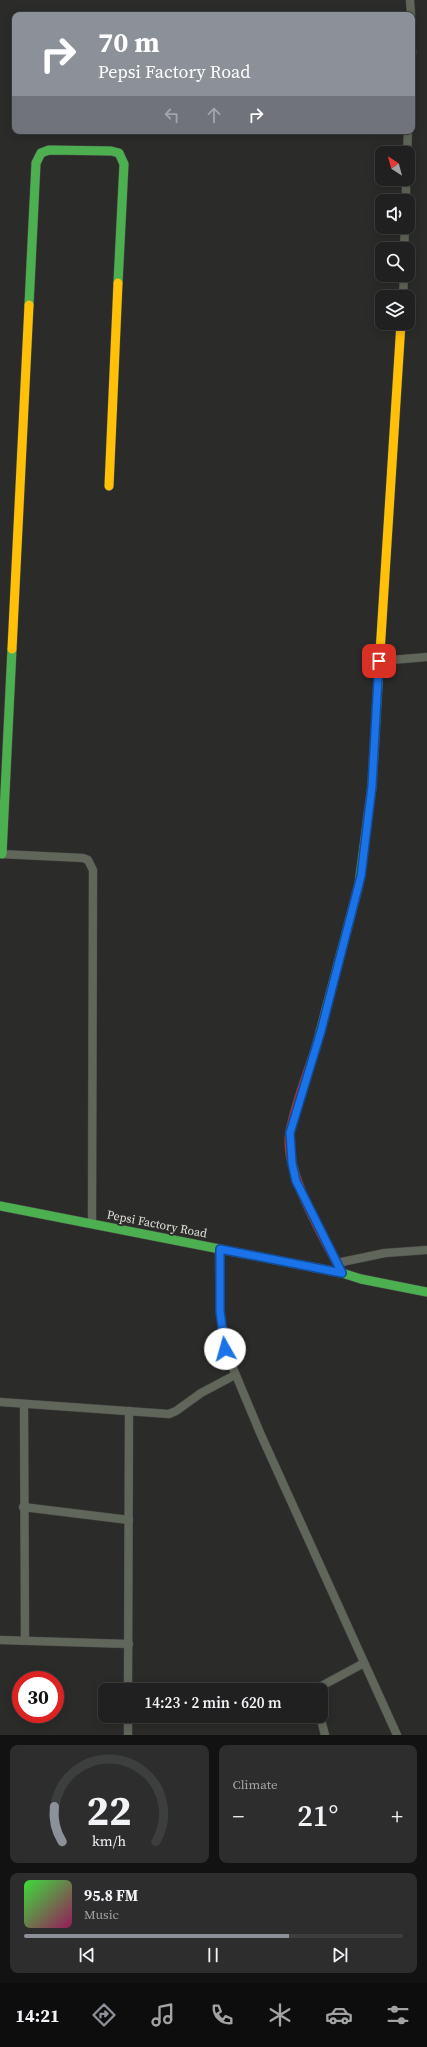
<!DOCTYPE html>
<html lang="en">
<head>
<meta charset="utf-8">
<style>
  :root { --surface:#202020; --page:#2d2d2d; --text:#f1f3f6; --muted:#a2a3a5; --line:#3d3e3e; --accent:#8c9099 }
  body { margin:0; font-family:"Source Serif 4",serif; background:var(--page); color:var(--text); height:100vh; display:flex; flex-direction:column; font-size:15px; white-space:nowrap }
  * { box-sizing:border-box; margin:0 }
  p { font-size:13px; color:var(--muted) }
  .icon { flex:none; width:22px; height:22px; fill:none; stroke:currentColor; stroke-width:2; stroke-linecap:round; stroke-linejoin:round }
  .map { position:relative; height:1735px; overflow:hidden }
  .side { display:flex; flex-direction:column; gap:10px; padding:10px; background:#121212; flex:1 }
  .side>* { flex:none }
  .banner { position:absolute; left:12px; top:12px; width:403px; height:122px; border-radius:8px; box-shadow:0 2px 10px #0003,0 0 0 1px var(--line); background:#8c9099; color:#fff; overflow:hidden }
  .needle { width:26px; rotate:324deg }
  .controls { position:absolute; left:375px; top:146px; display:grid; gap:8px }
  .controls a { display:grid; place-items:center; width:40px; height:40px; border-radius:8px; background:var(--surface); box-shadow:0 2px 10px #0003,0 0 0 1px var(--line); font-size:20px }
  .speed { position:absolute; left:12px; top:1671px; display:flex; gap:8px; font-size:20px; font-weight:700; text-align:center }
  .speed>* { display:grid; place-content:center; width:52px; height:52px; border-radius:50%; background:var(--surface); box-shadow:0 2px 10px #0003,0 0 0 1px var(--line); line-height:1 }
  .speed .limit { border:6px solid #d22; background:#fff; color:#111 }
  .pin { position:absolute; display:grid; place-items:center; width:34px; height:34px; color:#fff; margin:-17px; border-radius:8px; box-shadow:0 2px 6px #0006 }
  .me { position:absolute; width:44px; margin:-22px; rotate:353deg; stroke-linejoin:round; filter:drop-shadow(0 0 3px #0008) }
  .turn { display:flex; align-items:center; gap:14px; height:84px; padding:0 20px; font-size:18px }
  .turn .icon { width:52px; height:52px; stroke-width:2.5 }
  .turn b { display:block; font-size:28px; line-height:34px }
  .lanes { display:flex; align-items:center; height:38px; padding:0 20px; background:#0003; justify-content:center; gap:20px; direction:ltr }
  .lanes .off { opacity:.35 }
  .big { font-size:30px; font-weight:600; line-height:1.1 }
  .side .widget { flex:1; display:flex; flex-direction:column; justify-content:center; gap:6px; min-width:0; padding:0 14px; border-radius:8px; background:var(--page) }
  .side .dial { align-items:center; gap:0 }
  .dial svg { height:104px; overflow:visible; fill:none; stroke:var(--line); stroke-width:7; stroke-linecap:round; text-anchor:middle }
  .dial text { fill:var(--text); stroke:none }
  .song { display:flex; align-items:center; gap:12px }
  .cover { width:48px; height:48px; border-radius:6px; background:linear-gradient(135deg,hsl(120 70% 55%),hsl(330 70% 35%)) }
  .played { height:4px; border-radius:2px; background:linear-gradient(90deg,var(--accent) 70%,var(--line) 70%) }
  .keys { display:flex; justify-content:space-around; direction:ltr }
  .heat { display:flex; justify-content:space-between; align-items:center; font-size:22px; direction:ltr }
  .side .tiles { flex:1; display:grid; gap:10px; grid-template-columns:1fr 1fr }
  .widget:last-child { grid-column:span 2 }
  .trip { position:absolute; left:98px; top:1683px; width:230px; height:40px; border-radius:8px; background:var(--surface); box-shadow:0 2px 10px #0003,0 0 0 1px var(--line); font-weight:600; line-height:40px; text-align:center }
  .tabs { display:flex; height:64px; justify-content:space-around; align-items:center; background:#0d0d0d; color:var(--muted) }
  .tabs .icon { width:28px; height:28px }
  .tabs .selected { color:var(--accent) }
  .tabs b { font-size:18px; color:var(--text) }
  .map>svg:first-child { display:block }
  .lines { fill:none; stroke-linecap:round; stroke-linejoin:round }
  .street-casing { stroke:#484847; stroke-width:9 }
  .fast-casing { stroke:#484847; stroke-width:10 }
  .slow-casing { stroke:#484847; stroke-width:10 }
  .jam-casing { stroke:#484847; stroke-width:10 }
  .street { stroke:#61665b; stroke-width:8 }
  .fast { stroke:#4caf50; stroke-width:9 }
  .slow { stroke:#ffc107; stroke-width:9 }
  .jam { stroke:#c62828; stroke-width:9 }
  .route-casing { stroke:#114b97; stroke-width:10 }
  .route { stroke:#1a73e8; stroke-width:7 }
  .labels { text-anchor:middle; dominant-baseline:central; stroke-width:4; stroke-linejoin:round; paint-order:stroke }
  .street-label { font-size:12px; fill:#e0e0de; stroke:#2c2c29 }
</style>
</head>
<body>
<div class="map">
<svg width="427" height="1735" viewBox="0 0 427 1735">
  <rect width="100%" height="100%" fill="#2b2b2a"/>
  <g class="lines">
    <g class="street-casing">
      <g id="street">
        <polyline points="410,0 411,15"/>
        <polyline points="412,51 412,53"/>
        <polyline points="407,153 408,131"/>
        <polyline points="406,201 406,179"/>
        <polyline points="404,249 405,227"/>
        <polyline points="403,297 404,275"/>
        <polyline points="379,661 427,657"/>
        <polyline points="0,854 83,858 88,860 93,870 92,1223"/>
        <polyline points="219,1249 220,1311 225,1349 261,1435 397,1735"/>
        <polyline points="337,1263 385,1253 427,1250"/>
        <polyline points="0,1402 169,1414 176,1411 201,1393 235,1375"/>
        <polyline points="24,1404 25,1640"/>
        <polyline points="23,1507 129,1520"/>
        <polyline points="0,1640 129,1644"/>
        <polyline points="128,1690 129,1411"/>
        <polyline points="314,1690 364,1663"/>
        <polyline points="320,1716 325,1735"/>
        <polyline points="128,1735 128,1716"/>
      </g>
    </g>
    <g class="fast-casing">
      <g id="fast">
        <polyline points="29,305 36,163 41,153 49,150 111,151 119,153 124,164 118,283"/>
        <polyline points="2,854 12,649"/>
        <polyline points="317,1044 359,884 372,786 378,684"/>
        <polyline points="0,1206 342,1273 361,1279 427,1292"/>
      </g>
    </g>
    <g class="slow-casing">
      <g id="slow">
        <polyline points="109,486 118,283"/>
        <polyline points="12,649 29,305"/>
        <polyline points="378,684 401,323"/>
      </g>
    </g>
    <g class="jam-casing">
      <path id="jam" d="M317 1044C308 1073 296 1102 290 1132 283 1171 324 1237 342 1273"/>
    </g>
    <use href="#street" class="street"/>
    <use href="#fast" class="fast"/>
    <use href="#slow" class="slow"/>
    <use href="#jam" class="jam"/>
  </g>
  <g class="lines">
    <g class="route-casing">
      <polyline id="route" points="225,1349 220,1311 220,1249 342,1273 296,1181 292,1163 290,1133 321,1031 361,876 372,786 379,661"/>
    </g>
    <use href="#route" class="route"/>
  </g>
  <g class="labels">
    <g class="street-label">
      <text transform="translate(157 1224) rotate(11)">Pepsi Factory Road</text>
    </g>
  </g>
</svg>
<div class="controls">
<a><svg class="needle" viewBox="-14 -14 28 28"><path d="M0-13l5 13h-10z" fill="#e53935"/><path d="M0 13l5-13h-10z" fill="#a2a3a5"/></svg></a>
<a><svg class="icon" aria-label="sound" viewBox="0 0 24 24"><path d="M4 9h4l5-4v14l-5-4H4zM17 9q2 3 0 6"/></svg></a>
<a><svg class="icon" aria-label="search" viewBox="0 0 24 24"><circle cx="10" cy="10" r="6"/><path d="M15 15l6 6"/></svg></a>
<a><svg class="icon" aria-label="layers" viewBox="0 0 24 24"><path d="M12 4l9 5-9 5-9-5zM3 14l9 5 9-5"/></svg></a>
</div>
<div class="speed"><div class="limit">30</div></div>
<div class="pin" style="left:379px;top:661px;background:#d93025"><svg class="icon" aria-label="arrive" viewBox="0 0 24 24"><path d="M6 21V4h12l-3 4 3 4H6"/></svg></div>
<svg class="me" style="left:225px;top:1349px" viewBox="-20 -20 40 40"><circle r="19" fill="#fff"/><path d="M0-13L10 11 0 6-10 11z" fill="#1a73e8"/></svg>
<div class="trip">14:23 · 2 min · 620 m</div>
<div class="banner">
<div class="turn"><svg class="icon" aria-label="right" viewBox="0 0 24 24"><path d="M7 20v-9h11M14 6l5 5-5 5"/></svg><div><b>70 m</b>Pepsi Factory Road</div></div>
<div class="lanes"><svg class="icon off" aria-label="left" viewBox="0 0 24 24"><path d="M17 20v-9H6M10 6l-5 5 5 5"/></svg><svg class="icon off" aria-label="ahead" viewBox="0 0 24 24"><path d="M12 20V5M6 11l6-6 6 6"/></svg><svg class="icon" aria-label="right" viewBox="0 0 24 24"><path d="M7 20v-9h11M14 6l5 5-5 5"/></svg></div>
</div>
</div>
<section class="side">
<div class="tiles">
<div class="widget dial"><svg viewBox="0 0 100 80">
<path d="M14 69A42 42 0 1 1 86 69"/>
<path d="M14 69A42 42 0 0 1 8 42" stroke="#8c9099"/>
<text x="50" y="56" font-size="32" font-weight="700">22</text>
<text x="50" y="72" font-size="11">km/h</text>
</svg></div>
<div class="widget"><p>Climate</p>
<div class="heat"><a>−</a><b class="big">21°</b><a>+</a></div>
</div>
<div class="widget">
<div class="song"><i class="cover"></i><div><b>95.8 FM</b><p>Music</p></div></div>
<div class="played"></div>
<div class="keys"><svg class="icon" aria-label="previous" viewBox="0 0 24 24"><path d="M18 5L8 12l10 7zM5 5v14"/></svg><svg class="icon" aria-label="pause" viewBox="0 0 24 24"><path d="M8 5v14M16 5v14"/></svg><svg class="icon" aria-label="next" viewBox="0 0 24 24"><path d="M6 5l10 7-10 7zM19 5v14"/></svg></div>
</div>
</div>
</section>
<nav class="tabs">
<b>14:21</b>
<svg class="icon selected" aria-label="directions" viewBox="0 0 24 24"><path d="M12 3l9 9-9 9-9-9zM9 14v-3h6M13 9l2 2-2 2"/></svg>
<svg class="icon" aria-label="music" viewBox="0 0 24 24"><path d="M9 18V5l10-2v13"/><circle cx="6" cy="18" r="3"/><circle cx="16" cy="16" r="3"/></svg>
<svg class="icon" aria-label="phone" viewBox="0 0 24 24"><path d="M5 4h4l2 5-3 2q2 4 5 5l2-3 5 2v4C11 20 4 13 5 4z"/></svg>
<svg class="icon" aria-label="climate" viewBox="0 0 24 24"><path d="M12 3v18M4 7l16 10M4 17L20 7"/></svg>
<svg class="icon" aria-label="car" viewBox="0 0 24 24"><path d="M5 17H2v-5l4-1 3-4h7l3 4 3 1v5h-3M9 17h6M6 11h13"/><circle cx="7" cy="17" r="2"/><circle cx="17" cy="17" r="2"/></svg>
<svg class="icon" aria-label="filters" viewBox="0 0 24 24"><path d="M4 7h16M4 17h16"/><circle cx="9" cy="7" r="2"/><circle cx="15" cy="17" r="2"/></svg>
</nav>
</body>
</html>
